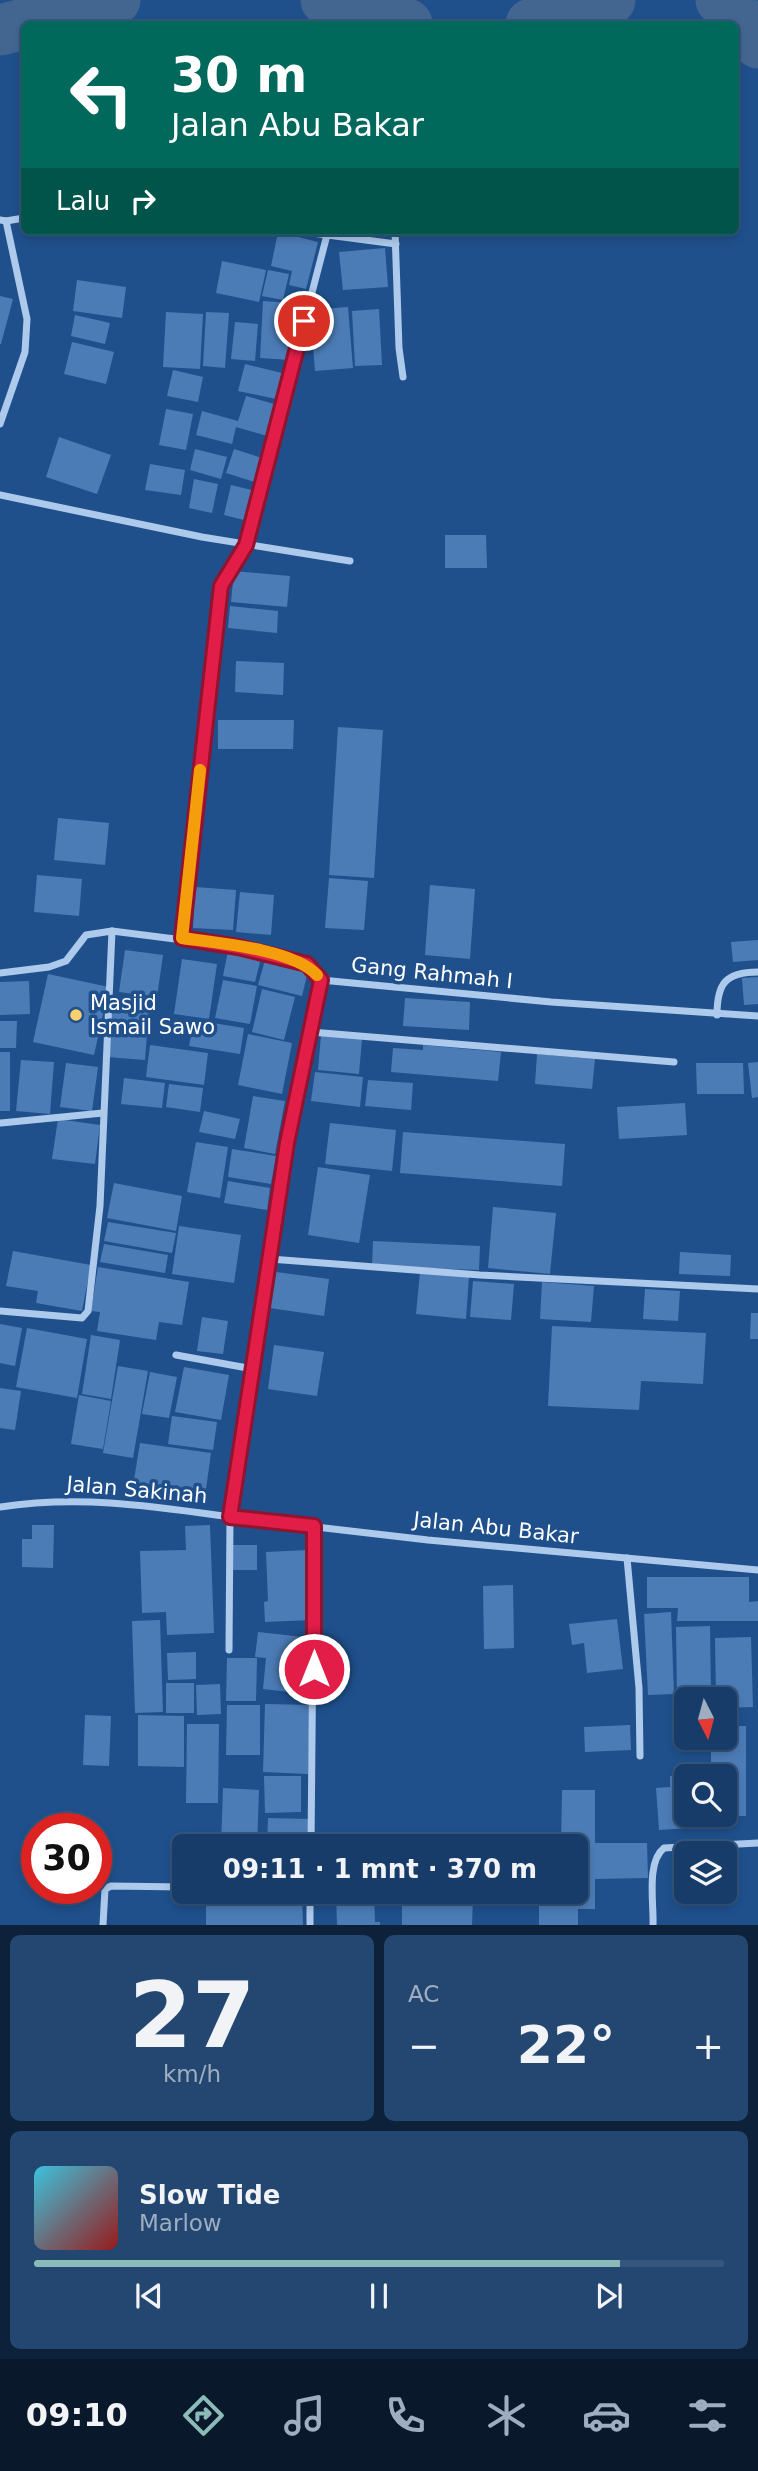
<!DOCTYPE html>
<html lang="id">
<head>
<meta charset="utf-8">
<style>
  :root { --surface:#173c69; --page:#244771; --text:#f1f3f6; --muted:#9eadc0; --line:#36567d; --accent:#8bbbb9 }
  body { margin:0; font-family:"DejaVu Sans",sans-serif; background:var(--page); color:var(--text); height:100vh; display:flex; flex-direction:column; font-size:26px; white-space:nowrap }
  * { box-sizing:border-box; margin:0 }
  p { font-size:23px; color:var(--muted) }
  .icon { flex:none; width:38px; height:38px; fill:none; stroke:currentColor; stroke-width:2; stroke-linecap:round; stroke-linejoin:round }
  .map { position:relative; height:1925px; overflow:hidden }
  .details { display:flex; flex-direction:column; gap:10px; padding:10px; background:#0d213a; flex:1 }
  .details>* { flex:none }
  .banner { position:absolute; left:21px; top:21px; width:718px; height:214px; border-radius:10px; box-shadow:0 4px 10px #0003,0 0 0 2px var(--line); background:#00695c; color:#fff; overflow:hidden }
  .needle { width:46px; rotate:174deg }
  .tools { position:absolute; left:674px; top:1687px; display:grid; gap:14px }
  .tools a { display:grid; place-items:center; width:63px; height:63px; border-radius:10px; background:var(--surface); box-shadow:0 4px 10px #0003,0 0 0 2px var(--line); font-size:35px }
  .speed { position:absolute; left:21px; top:1813px; display:flex; gap:14px; font-size:35px; font-weight:700; text-align:center }
  .speed>* { display:grid; place-content:center; width:91px; height:91px; border-radius:50%; background:var(--surface); box-shadow:0 4px 10px #0003,0 0 0 2px var(--line); line-height:1 }
  .speed .limit { border:10px solid #d22; background:#fff; color:#111 }
  .pin { position:absolute; display:grid; place-items:center; width:60px; height:60px; color:#fff; margin:-30px; border:4px solid #fff; border-radius:50%; box-shadow:0 2px 7px #0007 }
  .me { position:absolute; width:77px; margin:-38px; rotate:0deg; stroke-linejoin:round; filter:drop-shadow(0 0 5px #0008) }
  .turn { display:flex; align-items:center; gap:24px; height:147px; padding:0 35px; font-size:32px }
  .turn .icon { width:91px; height:91px; stroke-width:2.5 }
  .turn b { display:block; font-size:49px; line-height:60px }
  .then { display:flex; align-items:center; height:66px; padding:0 35px; background:#0003; gap:14px; font-size:26px }
  .big { font-size:52px; font-weight:600; line-height:1.1 }
  .details .tile { flex:1; display:flex; flex-direction:column; justify-content:center; gap:10px; min-width:0; padding:0 24px; border-radius:10px; background:var(--page) }
  .details .dial { align-items:center; gap:0 }
  .dial b { font-size:91px; line-height:1 }
  .song { display:flex; align-items:center; gap:21px }
  .cover { width:84px; height:84px; border-radius:10px; background:linear-gradient(135deg,hsl(190 70% 55%),hsl(0 70% 35%)) }
  .played { height:7px; border-radius:4px; background:linear-gradient(90deg,var(--accent) 85%,var(--line) 85%) }
  .keys { display:flex; justify-content:space-around; direction:ltr }
  .heat { display:flex; justify-content:space-between; align-items:center; font-size:38px; direction:ltr }
  .details .tiles { flex:1; display:grid; gap:10px; grid-template-columns:1fr 1fr }
  .tile:last-child { grid-column:span 2 }
  .trip { position:absolute; left:172px; top:1834px; width:416px; height:70px; border-radius:10px; background:var(--surface); box-shadow:0 4px 10px #0003,0 0 0 2px var(--line); font-weight:600; line-height:70px; text-align:center }
  .tab-bar { display:flex; height:112px; justify-content:space-around; align-items:center; background:#09182a; color:var(--muted) }
  .tab-bar .icon { width:49px; height:49px }
  .tab-bar .on { color:var(--accent) }
  .tab-bar b { font-size:32px; color:var(--text) }
  .map>svg:first-child { display:block }
  .lines { fill:none; stroke-linecap:round; stroke-linejoin:round }
  .river { stroke:#436691; stroke-width:51 }
  .building { fill:#4c7cb6 }
  .minor { stroke:#adcaec; stroke-width:7 }
  .route-casing { stroke:#92132f; stroke-width:18 }
  .route { stroke:#e11d48; stroke-width:12 }
  .slow { stroke:#f59e0b; stroke-width:12 }
  .poi-dot { fill:#fad06d; stroke:#1f508c; stroke-width:2.5 }
  .labels { text-anchor:middle; dominant-baseline:central; stroke-width:7; stroke-linejoin:round; paint-order:stroke }
  .street-label { font-size:21px; fill:#fff; stroke:#1f508c }
  .poi-label { font-size:21px; fill:#fff; stroke:#1f508c; text-anchor:start }
</style>
</head>
<body>
<div class="map">
<svg width="758" height="1925" viewBox="0 0 758 1925">
  <rect width="100%" height="100%" fill="#1f508c"/>
  <g class="lines">
    <g class="river">
      <polyline points="326,0 407,24"/>
      <polyline points="721,0 752,32 758,43"/>
      <polyline points="531,24 559,20 610,0"/>
      <polyline points="0,30 115,0"/>
    </g>
  </g>
  <g class="building">
    <polygon points="278,232 318,242 306,289 289,285 292,271 271,266"/>
    <polygon points="385,248 388,287 343,290 339,252"/>
    <polygon points="222,261 266,270 259,302 216,293"/>
    <polygon points="268,270 289,274 283,300 262,296"/>
    <polygon points="77,280 126,287 122,318 73,311"/>
    <polygon points="0,296 13,299 1,344 0,344"/>
    <polygon points="263,301 293,303 290,360 260,358"/>
    <polygon points="348,307 353,368 315,371 310,310"/>
    <polygon points="379,309 382,365 355,366 352,311"/>
    <polygon points="166,312 203,314 200,369 163,367"/>
    <polygon points="206,312 229,313 225,368 203,366"/>
    <polygon points="75,315 110,323 105,344 71,336"/>
    <polygon points="235,322 258,324 255,361 231,359"/>
    <polygon points="72,342 114,352 106,384 64,374"/>
    <polygon points="245,364 282,373 276,399 238,391"/>
    <polygon points="173,370 203,377 198,402 167,396"/>
    <polygon points="246,396 281,406 271,437 236,427 232,444 196,435 202,411 238,421"/>
    <polygon points="166,409 193,414 186,450 159,445"/>
    <polygon points="59,437 111,455 97,494 46,477"/>
    <polygon points="195,449 227,457 221,479 190,470"/>
    <polygon points="234,449 265,459 258,483 226,473"/>
    <polygon points="150,464 185,470 181,495 145,490"/>
    <polygon points="194,479 218,484 212,513 189,508"/>
    <polygon points="231,485 256,491 248,521 224,515"/>
    <polygon points="445,535 486,535 487,568 445,568"/>
    <polygon points="234,571 290,576 287,607 231,602"/>
    <polygon points="230,606 278,611 277,633 228,628"/>
    <polygon points="236,661 284,663 283,695 235,692"/>
    <polygon points="218,720 294,720 293,749 218,749"/>
    <polygon points="338,727 383,730 374,878 329,875"/>
    <polygon points="58,818 109,823 105,865 54,860"/>
    <polygon points="37,875 82,879 79,916 34,912"/>
    <polygon points="329,878 368,881 364,930 325,928"/>
    <polygon points="430,885 475,889 470,959 425,955"/>
    <polygon points="195,887 236,890 233,930 193,928"/>
    <polygon points="240,892 274,895 271,935 236,932"/>
    <polygon points="758,940 758,960 733,962 731,942"/>
    <polygon points="125,950 163,955 157,997 119,992"/>
    <polygon points="228,951 261,958 255,982 223,976"/>
    <polygon points="182,959 217,964 209,1019 174,1014"/>
    <polygon points="265,960 308,971 302,996 258,985"/>
    <polygon points="48,974 109,987 94,1055 33,1042"/>
    <polygon points="758,977 758,1004 744,1005 742,978"/>
    <polygon points="223,980 257,986 250,1024 215,1018"/>
    <polygon points="29,981 30,1014 0,1015 0,982"/>
    <polygon points="262,989 295,997 284,1040 252,1032"/>
    <polygon points="405,998 470,1002 469,1030 403,1026"/>
    <polygon points="111,1006 149,1008 145,1060 107,1057"/>
    <polygon points="194,1020 244,1028 240,1054 189,1046"/>
    <polygon points="0,1021 17,1021 16,1048 0,1048"/>
    <polygon points="248,1034 292,1043 282,1094 238,1085"/>
    <polygon points="321,1035 362,1039 359,1074 318,1070"/>
    <polygon points="150,1045 208,1053 204,1085 146,1077"/>
    <polygon points="423,1045 501,1052 498,1081 391,1072 393,1048 423,1050"/>
    <rect x="0" y="1052" width="10" height="59"/>
    <polygon points="537,1054 595,1059 592,1089 535,1084"/>
    <polygon points="21,1060 54,1062 50,1114 16,1111"/>
    <polygon points="758,1062 758,1097 752,1098 748,1063"/>
    <polygon points="66,1063 98,1067 92,1111 60,1107"/>
    <polygon points="696,1063 743,1063 744,1094 697,1094"/>
    <polygon points="315,1072 363,1077 360,1107 311,1101"/>
    <polygon points="124,1078 165,1083 162,1108 121,1104"/>
    <polygon points="368,1080 413,1083 411,1110 365,1106"/>
    <polygon points="169,1084 203,1088 200,1112 166,1107"/>
    <polygon points="253,1096 285,1101 275,1154 244,1148"/>
    <polygon points="685,1103 687,1135 619,1139 617,1107"/>
    <polygon points="204,1111 240,1119 235,1139 199,1132"/>
    <polygon points="58,1119 100,1125 95,1164 52,1159"/>
    <polygon points="330,1123 396,1130 392,1171 325,1164"/>
    <polygon points="403,1132 565,1144 562,1186 400,1173"/>
    <polygon points="196,1142 228,1147 220,1198 187,1192"/>
    <polygon points="232,1149 276,1156 271,1184 228,1177"/>
    <polygon points="318,1167 370,1175 359,1243 308,1235"/>
    <polygon points="228,1181 270,1188 267,1210 224,1203"/>
    <polygon points="114,1183 182,1196 176,1231 107,1218"/>
    <polygon points="493,1207 556,1213 550,1274 488,1268"/>
    <polygon points="108,1222 176,1233 172,1253 104,1241"/>
    <polygon points="179,1226 241,1235 234,1283 172,1274"/>
    <polygon points="373,1241 480,1246 479,1270 372,1266"/>
    <polygon points="104,1244 168,1255 165,1273 100,1262"/>
    <polygon points="13,1251 91,1265 82,1311 36,1303 38,1291 6,1286"/>
    <polygon points="680,1252 731,1255 730,1276 679,1274"/>
    <polygon points="98,1267 189,1282 182,1325 159,1322 156,1340 97,1331 100,1312 91,1311"/>
    <polygon points="276,1272 329,1279 324,1316 270,1308"/>
    <polygon points="420,1272 469,1276 466,1319 416,1314"/>
    <polygon points="473,1281 514,1284 511,1320 470,1317"/>
    <polygon points="542,1282 594,1286 591,1322 540,1319"/>
    <polygon points="645,1289 680,1291 678,1321 643,1319"/>
    <polygon points="751,1313 758,1313 758,1339 750,1339"/>
    <polygon points="202,1317 228,1321 223,1354 197,1351"/>
    <polygon points="0,1324 22,1328 15,1366 0,1363"/>
    <polygon points="552,1326 706,1333 703,1384 641,1381 639,1410 548,1406"/>
    <polygon points="27,1328 87,1339 77,1398 16,1387"/>
    <polygon points="91,1335 120,1340 111,1399 82,1394"/>
    <polygon points="274,1345 324,1352 317,1396 268,1389"/>
    <polygon points="118,1366 148,1371 133,1458 103,1453"/>
    <polygon points="184,1367 229,1375 221,1420 175,1412"/>
    <polygon points="150,1372 177,1377 169,1418 142,1414"/>
    <polygon points="0,1388 21,1391 15,1430 0,1428"/>
    <polygon points="79,1395 111,1401 103,1449 71,1444"/>
    <polygon points="172,1416 217,1422 213,1450 168,1444"/>
    <polygon points="140,1443 211,1453 204,1503 132,1492"/>
    <polygon points="32,1525 54,1525 53,1568 22,1567 22,1539 32,1539"/>
    <polygon points="210,1525 214,1633 167,1635 166,1612 142,1613 140,1551 186,1550 185,1526"/>
    <polygon points="231,1545 257,1545 257,1570 230,1570"/>
    <polygon points="308,1550 312,1620 265,1622 264,1602 268,1601 266,1552"/>
    <polygon points="647,1577 749,1577 749,1602 758,1601 758,1621 677,1621 678,1608 647,1608"/>
    <polygon points="513,1585 514,1648 484,1649 483,1586"/>
    <polygon points="671,1612 674,1694 648,1695 644,1614"/>
    <polygon points="617,1619 623,1669 587,1673 584,1643 572,1645 569,1624"/>
    <polygon points="160,1620 163,1712 135,1713 132,1621"/>
    <polygon points="710,1626 711,1695 677,1696 676,1627"/>
    <polygon points="258,1632 303,1637 300,1661 310,1663 307,1694 263,1689 266,1658 255,1657"/>
    <polygon points="751,1637 753,1707 724,1708 724,1699 716,1699 715,1638"/>
    <polygon points="196,1652 196,1679 168,1680 167,1653"/>
    <polygon points="227,1658 257,1658 256,1701 226,1701"/>
    <rect x="166" y="1683" width="28" height="30"/>
    <polygon points="220,1684 221,1714 197,1715 196,1685"/>
    <polygon points="265,1704 310,1705 308,1774 263,1772"/>
    <polygon points="227,1705 260,1705 260,1755 226,1755"/>
    <polygon points="85,1715 111,1716 109,1766 83,1765"/>
    <polygon points="138,1715 184,1716 184,1767 138,1766"/>
    <polygon points="187,1724 219,1724 218,1803 186,1803"/>
    <polygon points="630,1725 631,1750 585,1752 584,1727"/>
    <polygon points="724,1726 746,1726 746,1816 724,1816 724,1776 711,1776 711,1738 724,1738"/>
    <polygon points="686,1775 686,1815 703,1815 704,1827 659,1830 656,1788 670,1787 670,1776"/>
    <polygon points="264,1776 301,1776 301,1812 265,1813"/>
    <polygon points="223,1788 259,1790 257,1846 221,1846"/>
    <polygon points="562,1790 595,1790 595,1843 647,1843 648,1878 595,1879 595,1909 578,1909 578,1925 539,1925 539,1892 576,1892 576,1846 561,1846"/>
    <polygon points="268,1818 309,1819 308,1846 267,1846"/>
    <polygon points="336,1892 374,1892 375,1922 380,1922 380,1925 337,1925"/>
    <polygon points="235,1895 302,1895 303,1925 206,1925 206,1901 235,1901"/>
    <polygon points="402,1896 473,1897 472,1925 402,1925"/>
  </g>
  <g class="lines">
    <g class="minor">
      <polyline points="0,220 6,221 27,319 25,352 0,424"/>
      <polyline points="6,221 24,218"/>
      <polyline points="297,231 396,244"/>
      <polyline points="395,231 399,348 403,377"/>
      <polyline points="0,495 202,537 350,561"/>
      <polyline points="182,938 221,586 246,545 327,235"/>
      <polyline points="0,973 49,967 66,961 86,935 112,931 238,947 307,963 321,980 551,1002 758,1016"/>
      <path d="M717 1015C717 984 725 972 758 972"/>
      <polyline points="311,1032 674,1062"/>
      <polyline points="1,1123 103,1113"/>
      <polyline points="270,1259 480,1275 758,1289"/>
      <polyline points="0,1311 82,1318 88,1311 100,1206 112,931"/>
      <polyline points="176,1355 253,1369"/>
      <path d="M0 1507C80 1495 151 1506 230 1517L287 1143 321 980"/>
      <polyline points="627,1558 639,1688 640,1756"/>
      <polyline points="229,1650 230,1517 428,1540 758,1570"/>
      <polyline points="311,1846 314,1526"/>
      <polyline points="103,1925 105,1889 111,1886 184,1887"/>
      <polyline points="310,1925 310,1892"/>
      <path d="M653 1925C654 1904 646 1862 664 1848L758 1843"/>
    </g>
  </g>
  <g class="lines">
    <g class="route-casing">
      <polyline id="route" points="304,321 246,545 221,586 182,938 238,947 307,964 321,980 287,1143 230,1517 314,1526 314,1669"/>
    </g>
    <use href="#route" class="route"/>
    <path class="slow" d="M200 770 182 938C217 943 293 949 317 975"/>
  </g>
  <circle class="poi-dot" cx="76" cy="1015" r="7"/>
  <g class="labels">
    <g class="street-label">
      <text transform="translate(432 973) rotate(6)">Gang Rahmah I</text>
      <text transform="translate(137 1490) rotate(5)">Jalan Sakinah</text>
      <text transform="translate(496 1528) rotate(6)">Jalan Abu Bakar</text>
    </g>
    <g class="poi-label">
      <text x="90" y="1003">Masjid<tspan x="90" dy="24">Ismail Sawo</tspan></text>
    </g>
  </g>
</svg>
<div class="tools">
<a><svg class="needle" viewBox="-14 -14 28 28"><path d="M0-13l5 13h-10z" fill="#e53935"/><path d="M0 13l5-13h-10z" fill="#9eadc0"/></svg></a>
<a><svg class="icon" aria-label="search" viewBox="0 0 24 24"><circle cx="10" cy="10" r="6"/><path d="M15 15l6 6"/></svg></a>
<a><svg class="icon" aria-label="layers" viewBox="0 0 24 24"><path d="M12 4l9 5-9 5-9-5zM3 14l9 5 9-5"/></svg></a>
</div>
<div class="speed"><div class="limit">30</div></div>
<div class="pin" style="left:304px;top:321px;background:#d93025"><svg class="icon" aria-label="arrive" viewBox="0 0 24 24"><path d="M6 21V4h12l-3 4 3 4H6"/></svg></div>
<svg class="me" style="left:314px;top:1669px" viewBox="-20 -20 40 40"><circle r="17" fill="#e11d48" stroke="#fff" stroke-width="3"/><path d="M0-11L8 9 0 5-8 9z" fill="#fff"/></svg>
<div class="trip">09:11 · 1 mnt · 370 m</div>
<div class="banner">
<div class="turn"><svg class="icon" aria-label="left" viewBox="0 0 24 24"><path d="M17 20v-9H6M10 6l-5 5 5 5"/></svg><div><b>30 m</b>Jalan Abu Bakar</div></div>
<div class="then">Lalu<svg class="icon" aria-label="right" viewBox="0 0 24 24"><path d="M7 20v-9h11M14 6l5 5-5 5"/></svg></div>
</div>
</div>
<section class="details">
<div class="tiles">
<div class="tile dial"><b>27</b><p>km/h</p></div>
<div class="tile"><p>AC</p>
<div class="heat"><a>−</a><b class="big">22°</b><a>+</a></div>
</div>
<div class="tile">
<div class="song"><i class="cover"></i><div><b>Slow Tide</b><p>Marlow</p></div></div>
<div class="played"></div>
<div class="keys"><svg class="icon" aria-label="previous" viewBox="0 0 24 24"><path d="M18 5L8 12l10 7zM5 5v14"/></svg><svg class="icon" aria-label="pause" viewBox="0 0 24 24"><path d="M8 5v14M16 5v14"/></svg><svg class="icon" aria-label="next" viewBox="0 0 24 24"><path d="M6 5l10 7-10 7zM19 5v14"/></svg></div>
</div>
</div>
</section>
<nav class="tab-bar">
<b>09:10</b>
<svg class="icon on" aria-label="directions" viewBox="0 0 24 24"><path d="M12 3l9 9-9 9-9-9zM9 14v-3h6M13 9l2 2-2 2"/></svg>
<svg class="icon" aria-label="music" viewBox="0 0 24 24"><path d="M9 18V5l10-2v13"/><circle cx="6" cy="18" r="3"/><circle cx="16" cy="16" r="3"/></svg>
<svg class="icon" aria-label="phone" viewBox="0 0 24 24"><path d="M5 4h4l2 5-3 2q2 4 5 5l2-3 5 2v4C11 20 4 13 5 4z"/></svg>
<svg class="icon" aria-label="climate" viewBox="0 0 24 24"><path d="M12 3v18M4 7l16 10M4 17L20 7"/></svg>
<svg class="icon" aria-label="car" viewBox="0 0 24 24"><path d="M5 17H2v-5l4-1 3-4h7l3 4 3 1v5h-3M9 17h6M6 11h13"/><circle cx="7" cy="17" r="2"/><circle cx="17" cy="17" r="2"/></svg>
<svg class="icon" aria-label="filters" viewBox="0 0 24 24"><path d="M4 7h16M4 17h16"/><circle cx="9" cy="7" r="2"/><circle cx="15" cy="17" r="2"/></svg>
</nav>
</body>
</html>
